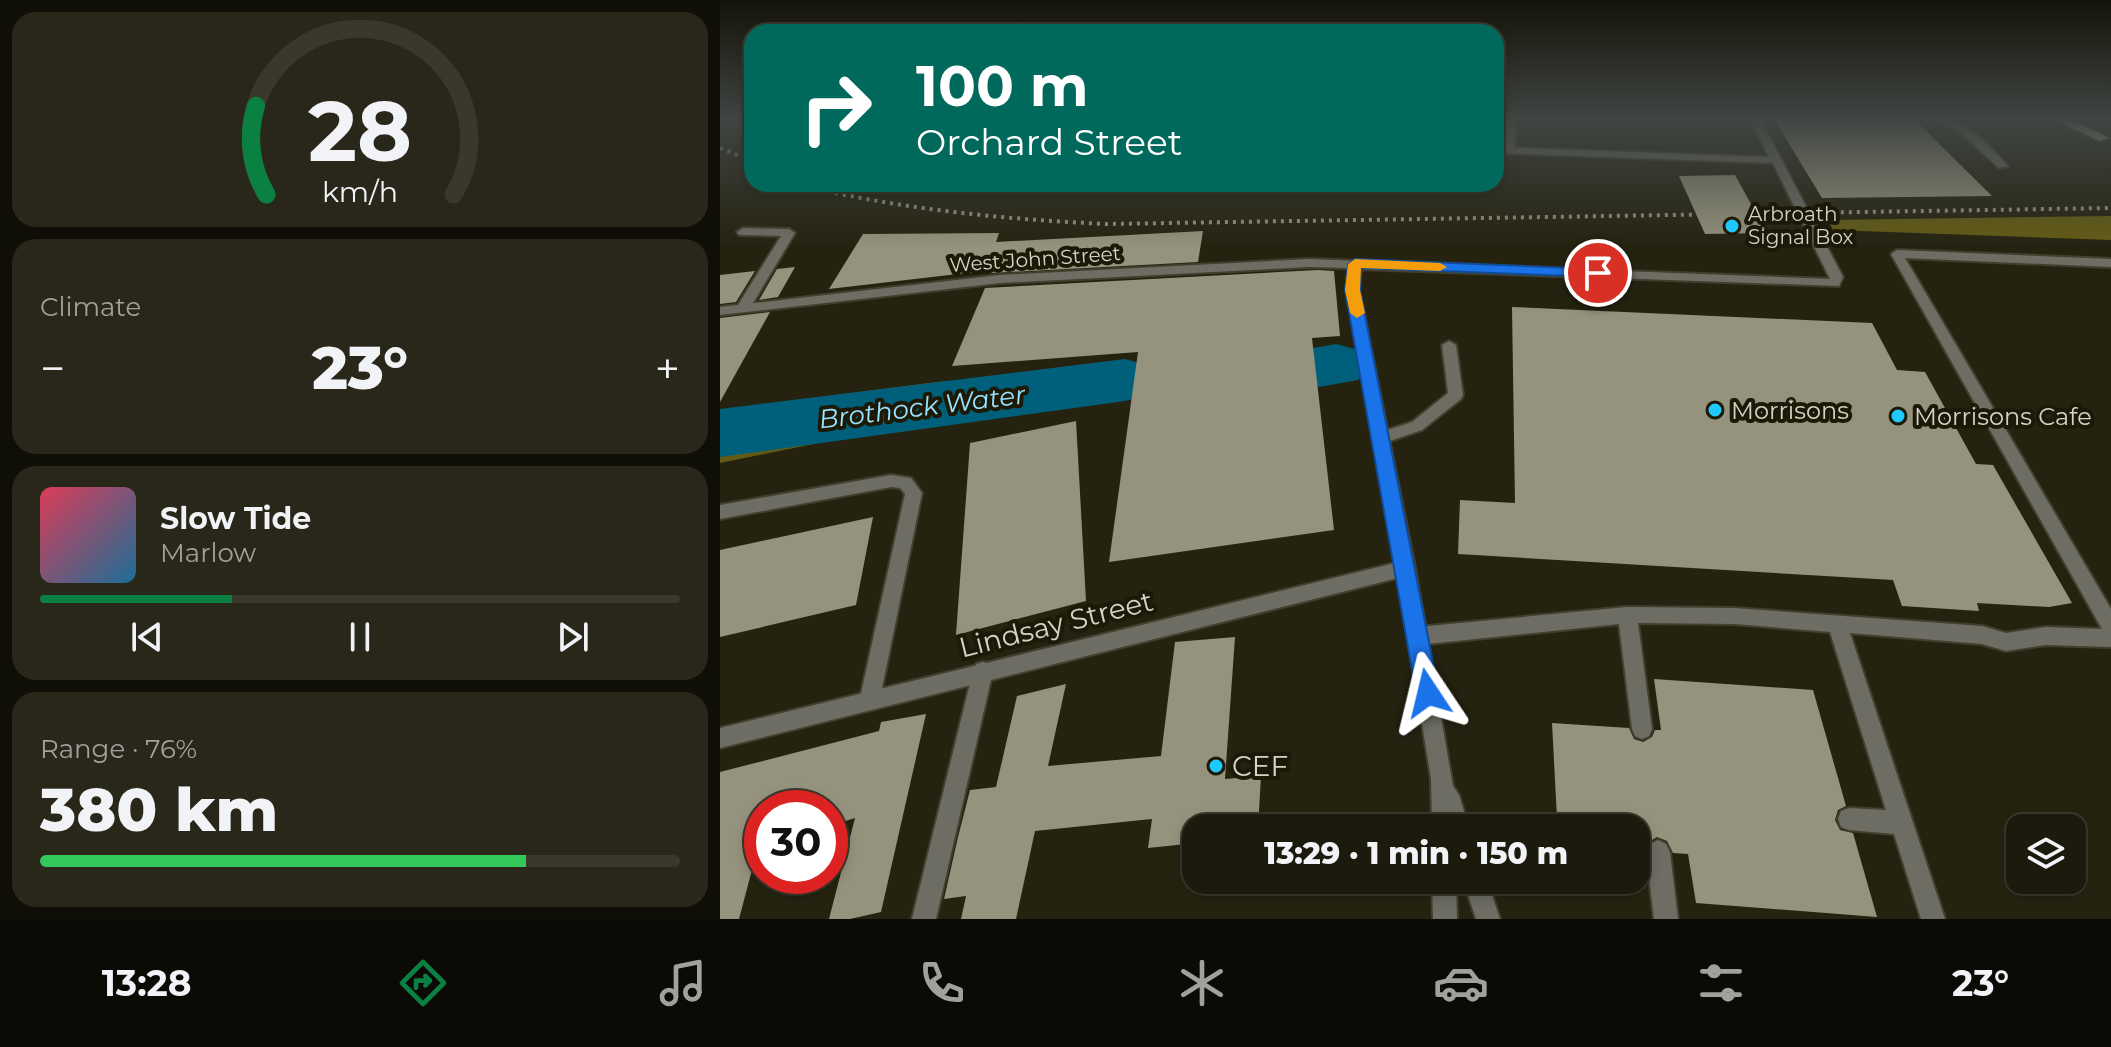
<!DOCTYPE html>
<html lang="en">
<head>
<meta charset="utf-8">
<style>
  :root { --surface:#1c1a0c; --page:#29271a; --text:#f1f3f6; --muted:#a0a19d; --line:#3a382d; --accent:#0b8043 }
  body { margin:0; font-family:Montserrat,sans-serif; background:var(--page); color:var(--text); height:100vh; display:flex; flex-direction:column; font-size:30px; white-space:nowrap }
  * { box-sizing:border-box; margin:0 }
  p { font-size:26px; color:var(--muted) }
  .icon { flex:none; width:44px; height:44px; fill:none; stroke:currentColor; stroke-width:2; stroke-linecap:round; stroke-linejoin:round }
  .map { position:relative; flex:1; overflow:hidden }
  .sheet { display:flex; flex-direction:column; gap:12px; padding:12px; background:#0f0e07; width:720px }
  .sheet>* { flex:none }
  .top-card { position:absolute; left:24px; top:24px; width:760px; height:168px; border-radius:24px; box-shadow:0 4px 12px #0003,0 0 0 2px var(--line); background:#00695c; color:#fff; overflow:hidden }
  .tools { position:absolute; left:1286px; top:814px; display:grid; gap:16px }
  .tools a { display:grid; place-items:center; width:80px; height:80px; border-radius:16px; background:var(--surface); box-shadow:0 4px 12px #0003,0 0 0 2px var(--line); font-size:40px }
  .speed { position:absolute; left:24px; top:790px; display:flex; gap:16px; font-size:40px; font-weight:700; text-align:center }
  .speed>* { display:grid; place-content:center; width:104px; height:104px; border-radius:50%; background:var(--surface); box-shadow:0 4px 12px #0003,0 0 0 2px var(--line); line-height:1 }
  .speed .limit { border:12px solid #d22; background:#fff; color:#111 }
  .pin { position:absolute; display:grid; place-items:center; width:68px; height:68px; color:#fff; margin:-34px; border:4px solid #fff; border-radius:50%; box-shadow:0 2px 8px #0007 }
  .me { position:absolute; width:88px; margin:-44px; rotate:350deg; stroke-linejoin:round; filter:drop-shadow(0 0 6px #0008) }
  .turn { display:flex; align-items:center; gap:28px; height:168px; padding:0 40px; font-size:36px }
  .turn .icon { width:104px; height:104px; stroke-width:2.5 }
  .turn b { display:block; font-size:56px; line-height:68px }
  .big { font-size:60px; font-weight:800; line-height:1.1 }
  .sheet .tile { flex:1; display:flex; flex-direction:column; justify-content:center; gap:12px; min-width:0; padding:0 28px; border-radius:24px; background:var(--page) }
  .sheet .dial { align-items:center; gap:0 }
  .dial svg { height:208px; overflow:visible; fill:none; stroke:var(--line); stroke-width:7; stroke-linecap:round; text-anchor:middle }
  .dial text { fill:var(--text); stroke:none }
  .song { display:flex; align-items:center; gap:24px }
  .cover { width:96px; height:96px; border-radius:12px; background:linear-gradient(135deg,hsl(350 70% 55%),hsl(200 70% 35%)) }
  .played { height:8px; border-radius:4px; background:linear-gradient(90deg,var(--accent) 30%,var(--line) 30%) }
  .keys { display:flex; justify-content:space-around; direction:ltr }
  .heat { display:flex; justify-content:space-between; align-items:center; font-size:44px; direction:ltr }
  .charge { height:12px; border-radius:6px; background:linear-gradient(90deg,#34c759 76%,var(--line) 0) }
  .trip { position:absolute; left:462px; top:814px; width:468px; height:80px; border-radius:24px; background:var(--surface); box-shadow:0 4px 12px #0003,0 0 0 2px var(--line); font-weight:800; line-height:80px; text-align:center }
  .tabs { display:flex; height:128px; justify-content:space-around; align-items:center; background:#0b0a05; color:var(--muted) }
  .tabs .icon { width:56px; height:56px }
  .tabs .current { color:var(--accent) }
  .tabs b { font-size:36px; color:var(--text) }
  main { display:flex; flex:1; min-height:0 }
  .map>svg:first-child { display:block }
  .forest { fill:#635b15 }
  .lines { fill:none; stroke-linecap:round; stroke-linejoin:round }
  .river { fill:#00607b; fill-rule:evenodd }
  .building { fill:#95937d }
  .lane-casing { stroke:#413f2d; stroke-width:4 }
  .street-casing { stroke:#413f2d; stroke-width:4 }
  .primary-casing { stroke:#413f2d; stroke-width:4 }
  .lane { fill:#6e6d64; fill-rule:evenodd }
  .street { fill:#6e6d64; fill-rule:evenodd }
  .primary { fill:#bbb9a6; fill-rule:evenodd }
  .rail { stroke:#949284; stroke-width:4; stroke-dasharray:3 5; stroke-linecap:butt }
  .route { fill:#1a73e8; stroke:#114b97; stroke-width:2 }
  .slow { fill:#f59e0b }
  .poi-dot { fill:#20c9fd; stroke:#1c1907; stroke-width:3 }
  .labels { text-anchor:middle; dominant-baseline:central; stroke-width:8; stroke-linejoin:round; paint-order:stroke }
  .far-poi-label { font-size:20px; fill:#d4d3c7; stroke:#1c1907; text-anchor:start }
  .far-street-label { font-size:20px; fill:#d4d3c7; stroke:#1c1907 }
  .poi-label { font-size:24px; fill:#d4d3c7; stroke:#1c1907; text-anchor:start }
  .water-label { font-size:26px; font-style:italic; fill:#98e1ff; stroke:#1c1907 }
  .near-street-label { font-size:28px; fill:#d4d3c7; stroke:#1c1907 }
  .near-poi-label { font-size:28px; fill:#d4d3c7; stroke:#1c1907; text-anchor:start }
</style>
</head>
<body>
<main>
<section class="sheet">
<div class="tile dial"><svg viewBox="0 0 100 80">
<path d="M14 69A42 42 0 1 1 86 69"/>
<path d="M14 69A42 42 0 0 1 10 35" stroke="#0b8043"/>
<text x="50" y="56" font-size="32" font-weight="700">28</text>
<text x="50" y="72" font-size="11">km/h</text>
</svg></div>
<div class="tile"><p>Climate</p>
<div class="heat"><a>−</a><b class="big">23°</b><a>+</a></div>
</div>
<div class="tile">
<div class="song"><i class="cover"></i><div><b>Slow Tide</b><p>Marlow</p></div></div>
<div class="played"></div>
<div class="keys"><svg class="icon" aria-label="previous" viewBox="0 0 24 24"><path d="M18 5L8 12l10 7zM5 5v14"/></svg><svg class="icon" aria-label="pause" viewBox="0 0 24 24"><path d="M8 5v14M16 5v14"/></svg><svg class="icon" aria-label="next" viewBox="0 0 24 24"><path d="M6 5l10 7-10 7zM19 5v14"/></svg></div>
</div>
<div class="tile"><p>Range · 76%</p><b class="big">380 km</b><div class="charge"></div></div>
</section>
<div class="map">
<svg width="1391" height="919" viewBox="0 0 1391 919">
  <rect width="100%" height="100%" fill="#252310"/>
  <g class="forest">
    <polygon points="1391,216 1391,240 1113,230 1109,220"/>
    <polygon points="406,368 405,397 392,400 123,438 0,463 0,410 217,382"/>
  </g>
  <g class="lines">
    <g class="river">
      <polygon points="616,344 638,350 647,365 638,380 599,387 577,381 568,366 577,351"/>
      <polygon points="405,359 427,365 437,380 427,395 405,401 0,457 0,409"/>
    </g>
  </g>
  <g class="building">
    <polygon points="1054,119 1195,120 1272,196 1102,198"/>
    <polygon points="1015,175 1047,233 985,234 959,176"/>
    <polygon points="483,231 478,262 271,273 272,270 109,289 143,234 279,233 276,242"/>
    <polygon points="75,267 58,297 39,300 57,269"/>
    <polygon points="598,270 614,271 620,336 592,338 614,530 389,562 418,352 232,366 265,288"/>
    <polygon points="35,271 16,302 0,304 0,275"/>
    <polygon points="792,307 1152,323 1177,370 1205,372 1256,464 1273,465 1352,603 1329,607 1257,603 1259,611 1182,606 1173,580 738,554 740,500 795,503"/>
    <polygon points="50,312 0,402 0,318"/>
    <polygon points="356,421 366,601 236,635 250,443"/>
    <polygon points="153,517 136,605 0,637 0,550"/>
    <polygon points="515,637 505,779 541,776 538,828 476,828 476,843 428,848 432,819 315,831 296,919 241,919 246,896 224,899 238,837 250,790 276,787 297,696 346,684 328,766 441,756 455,642"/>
    <polygon points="934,679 1093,690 1126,806 1118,810 1115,820 1120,830 1133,833 1157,917 976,903 968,854 953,853 947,841 937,837 927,843 923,851 916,850 916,828 904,828 903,823 837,818 832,723 909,728 914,739 923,742 932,737 935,730 941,730"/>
    <polygon points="206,714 161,912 130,919 109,919 135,818 110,826 110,808 42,808 42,832 19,919 0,919 0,772 159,731 161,722"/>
  </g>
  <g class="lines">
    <g class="lane-casing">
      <g id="lane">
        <polygon points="781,119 793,119 796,123 794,152 785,150 786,124"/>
        <path d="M1218 119C1246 119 1270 146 1288 166L1279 168 1238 130Z"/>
        <polygon points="23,228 69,229 75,233 30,308 23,312 16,308 61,236 19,235 17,232"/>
        <polygon points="1177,250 1391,259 1391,267 1185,258 1391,609 1391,647 1326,645 1286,651 1262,644 1130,633 1225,919 1201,919 1174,834 1129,830 1121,827 1118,819 1121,811 1129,808 1166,810 1110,632 1014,624 918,623 932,729 929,736 922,739 915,736 912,729 899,624 698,645 691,642 688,636 691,630 698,627 907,607 1014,608 1262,626 1286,633 1326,627 1382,629 1171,254"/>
        <polygon points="729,341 736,345 743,395 741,399 702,430 661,444 655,442 653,438 655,434 692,422 728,393 722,345"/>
        <polygon points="171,475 191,478 202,493 160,698 157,705 150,708 143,705 140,698 185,494 180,488 171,487 0,519 0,505"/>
        <polygon points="263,662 270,664 273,671 216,919 192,919 253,671 256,664"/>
        <polygon points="938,840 946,844 950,852 958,919 934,919 926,852 930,844"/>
      </g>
    </g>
    <g class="street-casing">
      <g id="street">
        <polygon points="1030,119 1040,119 1123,277 1119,286 641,269 639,290 695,568 733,786 739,795 749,828 712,828 711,779 678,578 0,748 0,728 675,563 627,290 628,268 589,267 280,283 0,315 0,307 280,275 589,259 1110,279 1053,163 776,153 776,147 1049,157"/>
        <polygon points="712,880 736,880 737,919 713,919"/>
        <polygon points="743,880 767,880 780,919 756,919"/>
      </g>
    </g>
    <g class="primary-casing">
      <polygon id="primary" points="1333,119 1350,119 1389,138 1379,141"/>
    </g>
    <use href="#lane" class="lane"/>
    <use href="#street" class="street"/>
    <use href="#primary" class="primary"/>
    <g class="rail">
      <polyline points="0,148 32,161"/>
      <path d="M76 184C178 209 281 219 386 224L1391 208"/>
    </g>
  </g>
  <linearGradient id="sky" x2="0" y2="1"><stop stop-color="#141309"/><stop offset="0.48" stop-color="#404542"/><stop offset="1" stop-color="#404542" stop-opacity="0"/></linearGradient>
  <rect width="1391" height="248" fill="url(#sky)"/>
  <polygon class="route" points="635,259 878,269 885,273 878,277 641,268 640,290 719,693 716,701 708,704 700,701 696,693 625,290 628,264"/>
  <polygon class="slow" points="635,259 720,263 727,267 720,271 641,268 640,290 645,313 637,318 630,313 625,290 628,264"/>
  <g class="poi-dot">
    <circle cx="1012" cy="226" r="8"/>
    <circle cx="995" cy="410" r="8"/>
    <circle cx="1178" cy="416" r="8"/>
    <circle cx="496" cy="766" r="8"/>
  </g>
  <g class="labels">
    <g class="far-poi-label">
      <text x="1028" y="214">Arbroath<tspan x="1028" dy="23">Signal Box</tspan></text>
    </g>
    <g class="far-street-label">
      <text transform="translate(315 259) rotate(-4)">West John Street</text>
    </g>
    <g class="poi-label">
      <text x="1011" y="410">Morrisons</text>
      <text x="1194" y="416">Morrisons Cafe</text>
    </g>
    <g class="water-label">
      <text transform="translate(202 407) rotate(-7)">Brothock Water</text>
    </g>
    <g class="near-street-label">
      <text transform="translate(336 624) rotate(-14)">Lindsay Street</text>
    </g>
    <g class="near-poi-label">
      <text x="512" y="766">CEF</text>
    </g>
  </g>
</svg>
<div class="tools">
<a><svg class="icon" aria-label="layers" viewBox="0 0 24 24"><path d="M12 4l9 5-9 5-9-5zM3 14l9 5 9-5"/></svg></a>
</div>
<div class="speed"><div class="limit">30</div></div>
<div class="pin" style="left:878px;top:273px;background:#d93025"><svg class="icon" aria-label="arrive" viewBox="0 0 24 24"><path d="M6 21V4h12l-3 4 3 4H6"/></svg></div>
<svg class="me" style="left:708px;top:693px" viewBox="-20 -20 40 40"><path d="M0-17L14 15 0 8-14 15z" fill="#1a73e8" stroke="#fff" stroke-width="4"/></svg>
<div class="trip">13:29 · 1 min · 150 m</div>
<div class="top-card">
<div class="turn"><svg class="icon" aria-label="right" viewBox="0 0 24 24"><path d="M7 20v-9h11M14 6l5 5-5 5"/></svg><div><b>100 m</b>Orchard Street</div></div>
</div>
</div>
</main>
<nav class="tabs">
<b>13:28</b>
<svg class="icon current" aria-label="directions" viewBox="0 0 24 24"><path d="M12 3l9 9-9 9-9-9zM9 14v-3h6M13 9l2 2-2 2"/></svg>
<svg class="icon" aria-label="music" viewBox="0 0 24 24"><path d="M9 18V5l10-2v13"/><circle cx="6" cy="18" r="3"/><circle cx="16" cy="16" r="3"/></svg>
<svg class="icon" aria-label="phone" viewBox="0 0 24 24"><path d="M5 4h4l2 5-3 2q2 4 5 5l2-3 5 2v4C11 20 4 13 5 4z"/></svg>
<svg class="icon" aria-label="climate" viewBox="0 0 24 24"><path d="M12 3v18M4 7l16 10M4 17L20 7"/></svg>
<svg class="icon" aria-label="car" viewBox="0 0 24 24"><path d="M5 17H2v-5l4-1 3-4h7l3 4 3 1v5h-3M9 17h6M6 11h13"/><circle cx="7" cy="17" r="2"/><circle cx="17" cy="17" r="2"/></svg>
<svg class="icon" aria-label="filters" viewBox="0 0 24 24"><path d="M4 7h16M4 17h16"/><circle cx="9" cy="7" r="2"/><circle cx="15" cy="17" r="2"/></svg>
<b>23°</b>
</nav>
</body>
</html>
